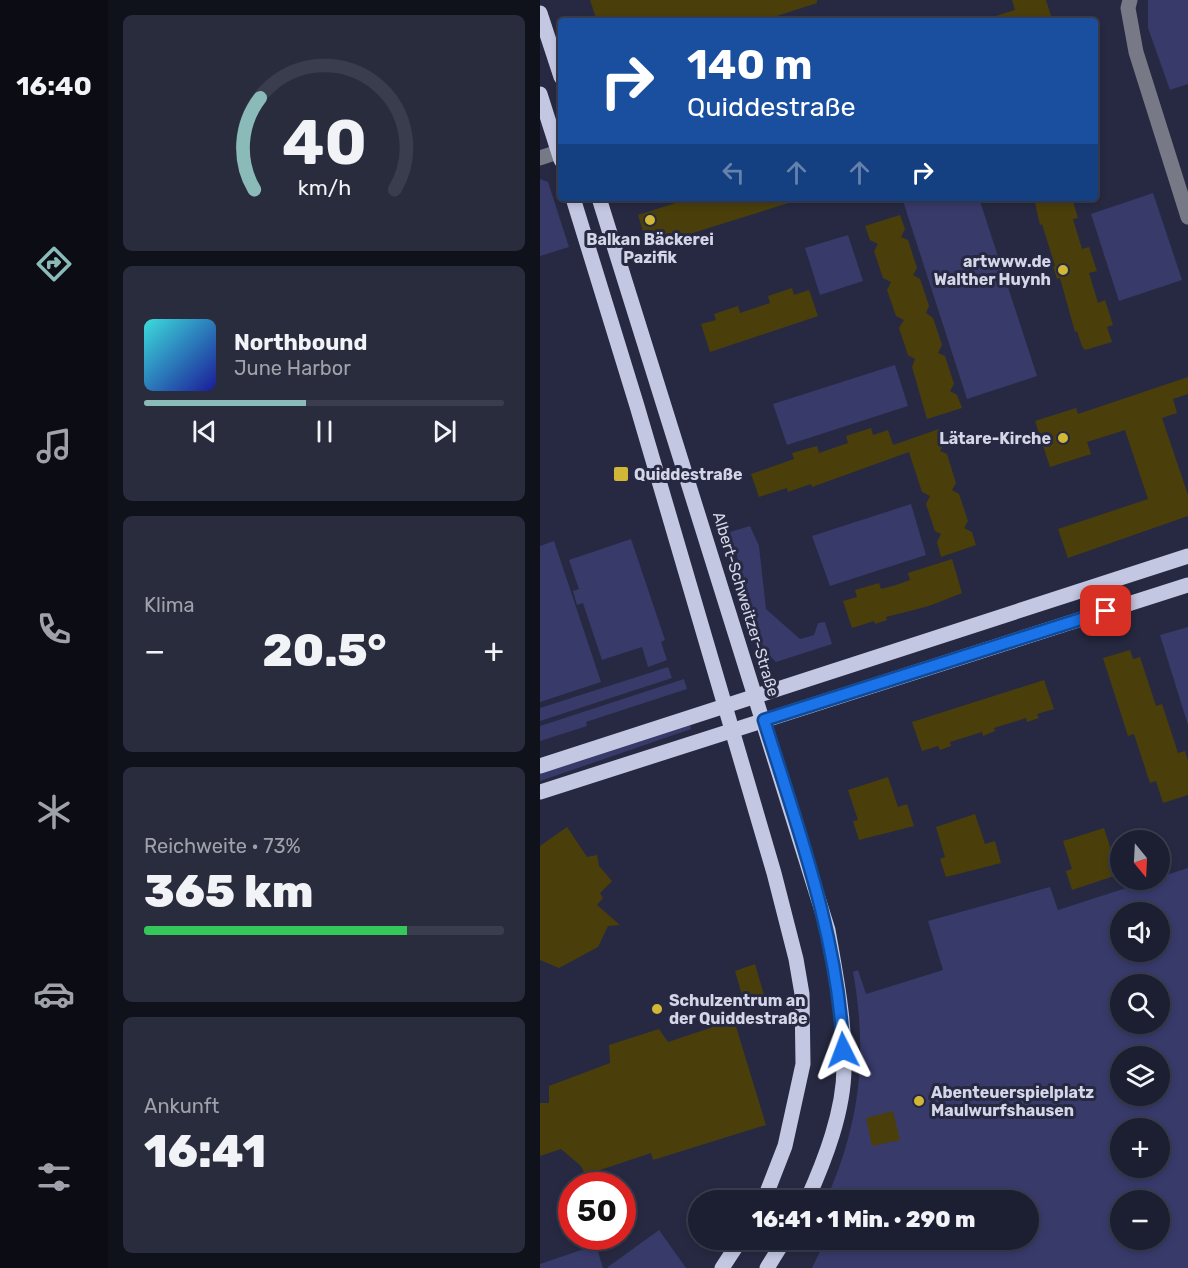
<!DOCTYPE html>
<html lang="de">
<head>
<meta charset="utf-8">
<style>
  :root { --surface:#1c1f31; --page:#292c3d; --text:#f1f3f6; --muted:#a0a2ab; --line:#3a3d4d; --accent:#8bbbb9 }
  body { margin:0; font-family:Rubik,sans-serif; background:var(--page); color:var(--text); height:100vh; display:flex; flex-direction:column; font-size:22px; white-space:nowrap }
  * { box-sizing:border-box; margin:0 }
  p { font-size:20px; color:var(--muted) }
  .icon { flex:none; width:33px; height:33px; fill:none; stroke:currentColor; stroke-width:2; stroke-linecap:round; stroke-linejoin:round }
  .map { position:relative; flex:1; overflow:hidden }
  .drawer { display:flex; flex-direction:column; gap:15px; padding:15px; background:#0f111b; width:432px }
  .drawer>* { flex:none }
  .guide { position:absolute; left:18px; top:18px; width:540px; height:183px; border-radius:6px; box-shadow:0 3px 9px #0003,0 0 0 2px var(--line); background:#1a4fa0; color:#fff; overflow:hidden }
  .needle { width:39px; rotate:162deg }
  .buttons { position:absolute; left:570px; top:830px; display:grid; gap:12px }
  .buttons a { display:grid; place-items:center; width:60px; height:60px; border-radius:50%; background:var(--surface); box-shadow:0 3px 9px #0003,0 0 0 2px var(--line); font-size:30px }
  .speed { position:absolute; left:18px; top:1172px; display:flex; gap:12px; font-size:30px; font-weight:700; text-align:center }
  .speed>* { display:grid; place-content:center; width:78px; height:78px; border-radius:50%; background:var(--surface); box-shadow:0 3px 9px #0003,0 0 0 2px var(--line); line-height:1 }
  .speed .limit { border:9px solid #d22; background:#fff; color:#111 }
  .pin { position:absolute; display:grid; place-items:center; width:51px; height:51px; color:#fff; margin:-26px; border-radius:12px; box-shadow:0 3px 9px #0006 }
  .me { position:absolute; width:66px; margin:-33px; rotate:357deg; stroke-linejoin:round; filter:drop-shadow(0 0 4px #0008) }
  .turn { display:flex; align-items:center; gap:21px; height:126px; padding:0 30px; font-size:27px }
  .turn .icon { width:78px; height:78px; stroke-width:2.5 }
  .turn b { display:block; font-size:42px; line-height:51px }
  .lanes { display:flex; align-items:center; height:57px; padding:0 30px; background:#0003; justify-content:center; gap:30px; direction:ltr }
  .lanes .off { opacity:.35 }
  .big { font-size:45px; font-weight:800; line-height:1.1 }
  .drawer .tile { flex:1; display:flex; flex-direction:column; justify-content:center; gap:9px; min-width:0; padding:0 21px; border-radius:9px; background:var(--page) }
  .drawer .dial { align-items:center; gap:0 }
  .dial svg { height:156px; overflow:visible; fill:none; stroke:var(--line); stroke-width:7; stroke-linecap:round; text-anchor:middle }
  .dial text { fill:var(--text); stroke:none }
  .song { display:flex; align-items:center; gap:18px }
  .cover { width:72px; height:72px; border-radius:9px; background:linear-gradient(135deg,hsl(180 70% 55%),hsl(240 70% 35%)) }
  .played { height:6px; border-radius:3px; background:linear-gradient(90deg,var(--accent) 45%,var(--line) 45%) }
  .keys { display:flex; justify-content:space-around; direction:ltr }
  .heat { display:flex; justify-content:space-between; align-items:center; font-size:33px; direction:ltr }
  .charge { height:9px; border-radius:4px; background:linear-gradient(90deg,#34c759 73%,var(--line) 0) }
  .trip { position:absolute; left:148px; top:1190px; width:351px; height:60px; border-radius:30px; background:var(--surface); box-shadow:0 3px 9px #0003,0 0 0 2px var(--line); font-weight:800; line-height:60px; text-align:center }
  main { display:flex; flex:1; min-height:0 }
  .dock { display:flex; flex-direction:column; width:108px; justify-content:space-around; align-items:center; background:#0b0c14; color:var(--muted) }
  .dock .icon { width:42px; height:42px }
  .dock .current { color:var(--accent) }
  .dock b { font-size:27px; color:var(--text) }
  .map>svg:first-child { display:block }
  .green { fill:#383a6a; fill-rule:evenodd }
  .building { fill:#4a3f0b }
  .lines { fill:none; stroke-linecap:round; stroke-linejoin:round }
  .minor { stroke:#777986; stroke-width:15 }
  .major { stroke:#c4c7e2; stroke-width:15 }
  .route-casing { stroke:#114b97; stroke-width:15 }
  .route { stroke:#1a73e8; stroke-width:10 }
  .poi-dot { fill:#d2b736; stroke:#262941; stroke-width:2 }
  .labels { text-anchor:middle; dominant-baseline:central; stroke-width:6; stroke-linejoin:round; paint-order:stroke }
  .poi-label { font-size:16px; font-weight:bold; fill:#d4d6e7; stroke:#262941; text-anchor:start }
  .street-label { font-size:16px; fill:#d4d6e7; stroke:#262941 }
</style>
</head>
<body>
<main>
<nav class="dock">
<b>16:40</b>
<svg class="icon current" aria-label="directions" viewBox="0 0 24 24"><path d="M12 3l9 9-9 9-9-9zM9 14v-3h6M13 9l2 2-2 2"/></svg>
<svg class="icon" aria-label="music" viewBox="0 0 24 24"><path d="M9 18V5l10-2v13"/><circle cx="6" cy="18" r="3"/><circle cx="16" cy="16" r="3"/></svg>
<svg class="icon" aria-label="phone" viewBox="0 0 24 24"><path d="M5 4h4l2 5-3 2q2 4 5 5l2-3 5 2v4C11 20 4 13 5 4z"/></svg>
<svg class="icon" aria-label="climate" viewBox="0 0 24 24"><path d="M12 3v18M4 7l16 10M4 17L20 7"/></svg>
<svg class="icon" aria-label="car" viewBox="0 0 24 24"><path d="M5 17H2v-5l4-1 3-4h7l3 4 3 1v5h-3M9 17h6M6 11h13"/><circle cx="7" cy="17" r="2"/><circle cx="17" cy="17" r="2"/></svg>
<svg class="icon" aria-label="filters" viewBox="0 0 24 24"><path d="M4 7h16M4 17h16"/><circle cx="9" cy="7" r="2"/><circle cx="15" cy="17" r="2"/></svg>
</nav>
<section class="drawer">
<div class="tile dial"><svg viewBox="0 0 100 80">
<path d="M14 69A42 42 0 1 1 86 69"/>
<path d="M14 69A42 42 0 0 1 17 22" stroke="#8bbbb9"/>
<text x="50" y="56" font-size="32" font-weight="700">40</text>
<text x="50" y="72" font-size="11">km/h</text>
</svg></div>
<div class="tile">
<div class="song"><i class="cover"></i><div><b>Northbound</b><p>June Harbor</p></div></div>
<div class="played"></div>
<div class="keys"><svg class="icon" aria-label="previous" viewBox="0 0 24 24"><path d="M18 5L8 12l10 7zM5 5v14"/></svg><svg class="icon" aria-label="pause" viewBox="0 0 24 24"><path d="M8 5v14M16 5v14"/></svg><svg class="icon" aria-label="next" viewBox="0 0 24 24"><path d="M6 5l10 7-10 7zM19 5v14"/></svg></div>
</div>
<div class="tile"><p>Klima</p>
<div class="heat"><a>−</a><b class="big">20.5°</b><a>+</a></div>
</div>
<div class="tile"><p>Reichweite · 73%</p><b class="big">365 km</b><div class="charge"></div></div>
<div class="tile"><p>Ankunft</p><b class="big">16:41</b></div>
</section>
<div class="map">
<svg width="648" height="1268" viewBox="0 0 648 1268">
  <rect width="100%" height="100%" fill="#262941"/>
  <g class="green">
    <polygon points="608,0 648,0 648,84 630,90 608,28"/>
    <polygon points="0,179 8,182 29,247 0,256"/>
    <polygon points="613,193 642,280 579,301 551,214"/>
    <polygon points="372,198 439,198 497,376 427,399 363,201"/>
    <polygon points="308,235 323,281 280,295 265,248"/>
    <polygon points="355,365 368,406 247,445 233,404"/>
    <polygon points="371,504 386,555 290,586 272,536"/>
    <polygon points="210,526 219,546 226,609 260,639 274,635 278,623 285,622 292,644 236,662 224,650 190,532"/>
    <polygon points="91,539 125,640 121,642 127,660 108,667 102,647 62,660 43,603 37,605 33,591 39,589 29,560"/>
    <polygon points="14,541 61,682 0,702 0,546"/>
    <polygon points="648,627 648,725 620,635"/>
    <polygon points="128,667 132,678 0,721 0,708"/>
    <polygon points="144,679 147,689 46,722 47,726 0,741 0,726"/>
    <polygon points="150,723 151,729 0,781 0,771"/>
    <path d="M648 868V1268H272L286 1239H489V1200H286C320 1124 328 1054 313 972L318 970 326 994 403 970 388 921 510 887 518 910ZM580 912H620V951H580ZM580 984H620V1023H580ZM580 1056H620V1095H580ZM580 1128H620V1167H580ZM580 1200H620V1239H580Z"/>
    <polygon points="119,1230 146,1268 68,1268 68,1267"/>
    <polygon points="56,1245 63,1268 0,1268 0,1264"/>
  </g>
  <g class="building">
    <polygon points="50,0 277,0 277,3 221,21 57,21"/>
    <polygon points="472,0 506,0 511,16 508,17 509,21 449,21 449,18 475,10"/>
    <polygon points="151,198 255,198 255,201 108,247 98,215"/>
    <polygon points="494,198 532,198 538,218 533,219 542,249 549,247 557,271 549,273 558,303 565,300 573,325 567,327 572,342 545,350 542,346 537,331 535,332 520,278 517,279 513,266 515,266 502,224 500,225"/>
    <polygon points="360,215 365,229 361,237 368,240 377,268 373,275 380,279 389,306 386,313 393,318 402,345 398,353 405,356 414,384 410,391 417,395 422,408 387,419 372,367 375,359 368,355 359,328 364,320 356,316 347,290 351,282 343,278 334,251 338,244 330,240 325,226"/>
    <polygon points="252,288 254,295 269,290 278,316 170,352 161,324 176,320 174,314 198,306 200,313 230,303 228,296"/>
    <polygon points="648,377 648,394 633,399 637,413 622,418 648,495 648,516 528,558 518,529 608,499 585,430 547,442 551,454 510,467 495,421 536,408 538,414"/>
    <polygon points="331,428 333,435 348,430 353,445 399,429 404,444 400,451 407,454 416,483 412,490 419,494 428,521 424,528 432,532 436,545 401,557 397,542 401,534 395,531 386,504 390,496 382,492 369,452 272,487 271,484 248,492 247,488 219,497 211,474 254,459 252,453 277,446 279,453 308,443 306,436"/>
    <polygon points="412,559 422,593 389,606 346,617 347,620 335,624 334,621 312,628 303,601 317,597 315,590 339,583 341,589 356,585 370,580 368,573"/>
    <polygon points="590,650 593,659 600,657 616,706 622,704 638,753 645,751 648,761 648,795 623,803 616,781 610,783 594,734 588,736 563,658"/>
    <polygon points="504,680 514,709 497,714 499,718 487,722 486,718 454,728 455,731 443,736 442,732 410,742 411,746 400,750 398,746 382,751 372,722"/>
    <polygon points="348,777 358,807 367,804 374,826 319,840 313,821 318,820 308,790"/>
    <polygon points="435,814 445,844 455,841 461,863 406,877 400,859 405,857 396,827"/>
    <polygon points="27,827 47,857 57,855 59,866 72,881 60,893 63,898 57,905 80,925 68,926 58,947 19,968 0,960 0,846"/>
    <polygon points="564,828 573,856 580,854 580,874 532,890 526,871 532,869 523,841"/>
    <polygon points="215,964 224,995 204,1002 195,971"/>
    <polygon points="194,1020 226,1125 113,1160 111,1153 45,1175 41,1166 21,1149 0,1156 0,1103 9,1103 9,1086 70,1063 69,1045 119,1029 128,1042"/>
    <polygon points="353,1111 360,1140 332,1146 326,1118"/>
  </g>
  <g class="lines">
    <g class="minor">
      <polyline points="590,0 588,8 596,52 648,217"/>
      <polyline points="0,158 21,151"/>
    </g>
    <g class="major">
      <polyline points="0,13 21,77"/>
      <polyline points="0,94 21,160"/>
      <polyline points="33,198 97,406 234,873 256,959 262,994 263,1064 245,1146 224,1200"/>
      <path d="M59 198 288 930C296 976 305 1020 304 1067 304 1111 285 1160 267 1200"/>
      <polyline points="0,766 648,556"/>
      <polyline points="0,792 648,585"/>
      <polyline points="182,1268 201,1239"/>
      <polyline points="227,1268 245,1239"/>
    </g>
  </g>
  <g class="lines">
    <g class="route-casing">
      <path id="route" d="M303 1050C298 936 258 829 224 720L566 611"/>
    </g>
    <use href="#route" class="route"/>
  </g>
  <g class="poi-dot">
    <circle cx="110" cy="220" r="6"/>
    <circle cx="523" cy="270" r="6"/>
    <circle cx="523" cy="438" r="6"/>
    <rect x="73" y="466" width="16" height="16" rx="3"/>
    <circle cx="117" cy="1009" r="6"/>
    <circle cx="379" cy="1101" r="6"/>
  </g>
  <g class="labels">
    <g class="poi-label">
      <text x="110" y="239" text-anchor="middle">Balkan Bäckerei<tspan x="110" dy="18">Pazifik</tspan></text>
      <text x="511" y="261" text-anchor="end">artwww.de<tspan x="511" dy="18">Walther Huynh</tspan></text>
      <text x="511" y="438" text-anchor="end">Lätare-Kirche</text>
      <text x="94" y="474">Quiddestraße</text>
      <text x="129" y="1000">Schulzentrum an<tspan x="129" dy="18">der Quiddestraße</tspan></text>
      <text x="391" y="1092">Abenteuerspielplatz<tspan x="391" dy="18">Maulwurfshausen</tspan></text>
    </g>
    <g class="street-label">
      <text transform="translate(206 604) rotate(73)">Albert-Schweitzer-Straße</text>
    </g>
  </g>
</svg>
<div class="buttons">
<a><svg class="needle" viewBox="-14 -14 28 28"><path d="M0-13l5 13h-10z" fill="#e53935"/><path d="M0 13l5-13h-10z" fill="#a0a2ab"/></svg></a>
<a><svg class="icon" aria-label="sound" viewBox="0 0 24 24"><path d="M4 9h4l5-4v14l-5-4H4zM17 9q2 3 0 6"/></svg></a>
<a><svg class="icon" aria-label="search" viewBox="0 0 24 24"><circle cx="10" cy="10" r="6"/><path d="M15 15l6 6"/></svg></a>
<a><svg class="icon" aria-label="layers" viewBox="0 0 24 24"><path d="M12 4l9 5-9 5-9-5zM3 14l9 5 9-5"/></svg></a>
<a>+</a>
<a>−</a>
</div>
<div class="speed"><div class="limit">50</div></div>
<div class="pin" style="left:566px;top:611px;background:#d93025"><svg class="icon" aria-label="arrive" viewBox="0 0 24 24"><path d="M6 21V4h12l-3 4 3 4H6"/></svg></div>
<svg class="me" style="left:303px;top:1050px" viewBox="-20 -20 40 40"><path d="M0-17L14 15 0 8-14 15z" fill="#1a73e8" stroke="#fff" stroke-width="4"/></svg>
<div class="trip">16:41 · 1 Min. · 290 m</div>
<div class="guide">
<div class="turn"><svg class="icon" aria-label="right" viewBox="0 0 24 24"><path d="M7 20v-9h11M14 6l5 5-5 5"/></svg><div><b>140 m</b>Quiddestraße</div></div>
<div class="lanes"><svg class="icon off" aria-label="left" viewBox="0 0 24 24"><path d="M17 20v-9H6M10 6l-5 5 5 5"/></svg><svg class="icon off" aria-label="ahead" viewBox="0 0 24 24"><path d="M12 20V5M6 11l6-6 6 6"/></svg><svg class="icon off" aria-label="ahead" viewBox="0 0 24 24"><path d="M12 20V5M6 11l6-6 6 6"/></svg><svg class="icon" aria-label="right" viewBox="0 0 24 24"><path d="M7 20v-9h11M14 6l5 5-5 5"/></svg></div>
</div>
</div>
</main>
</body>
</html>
